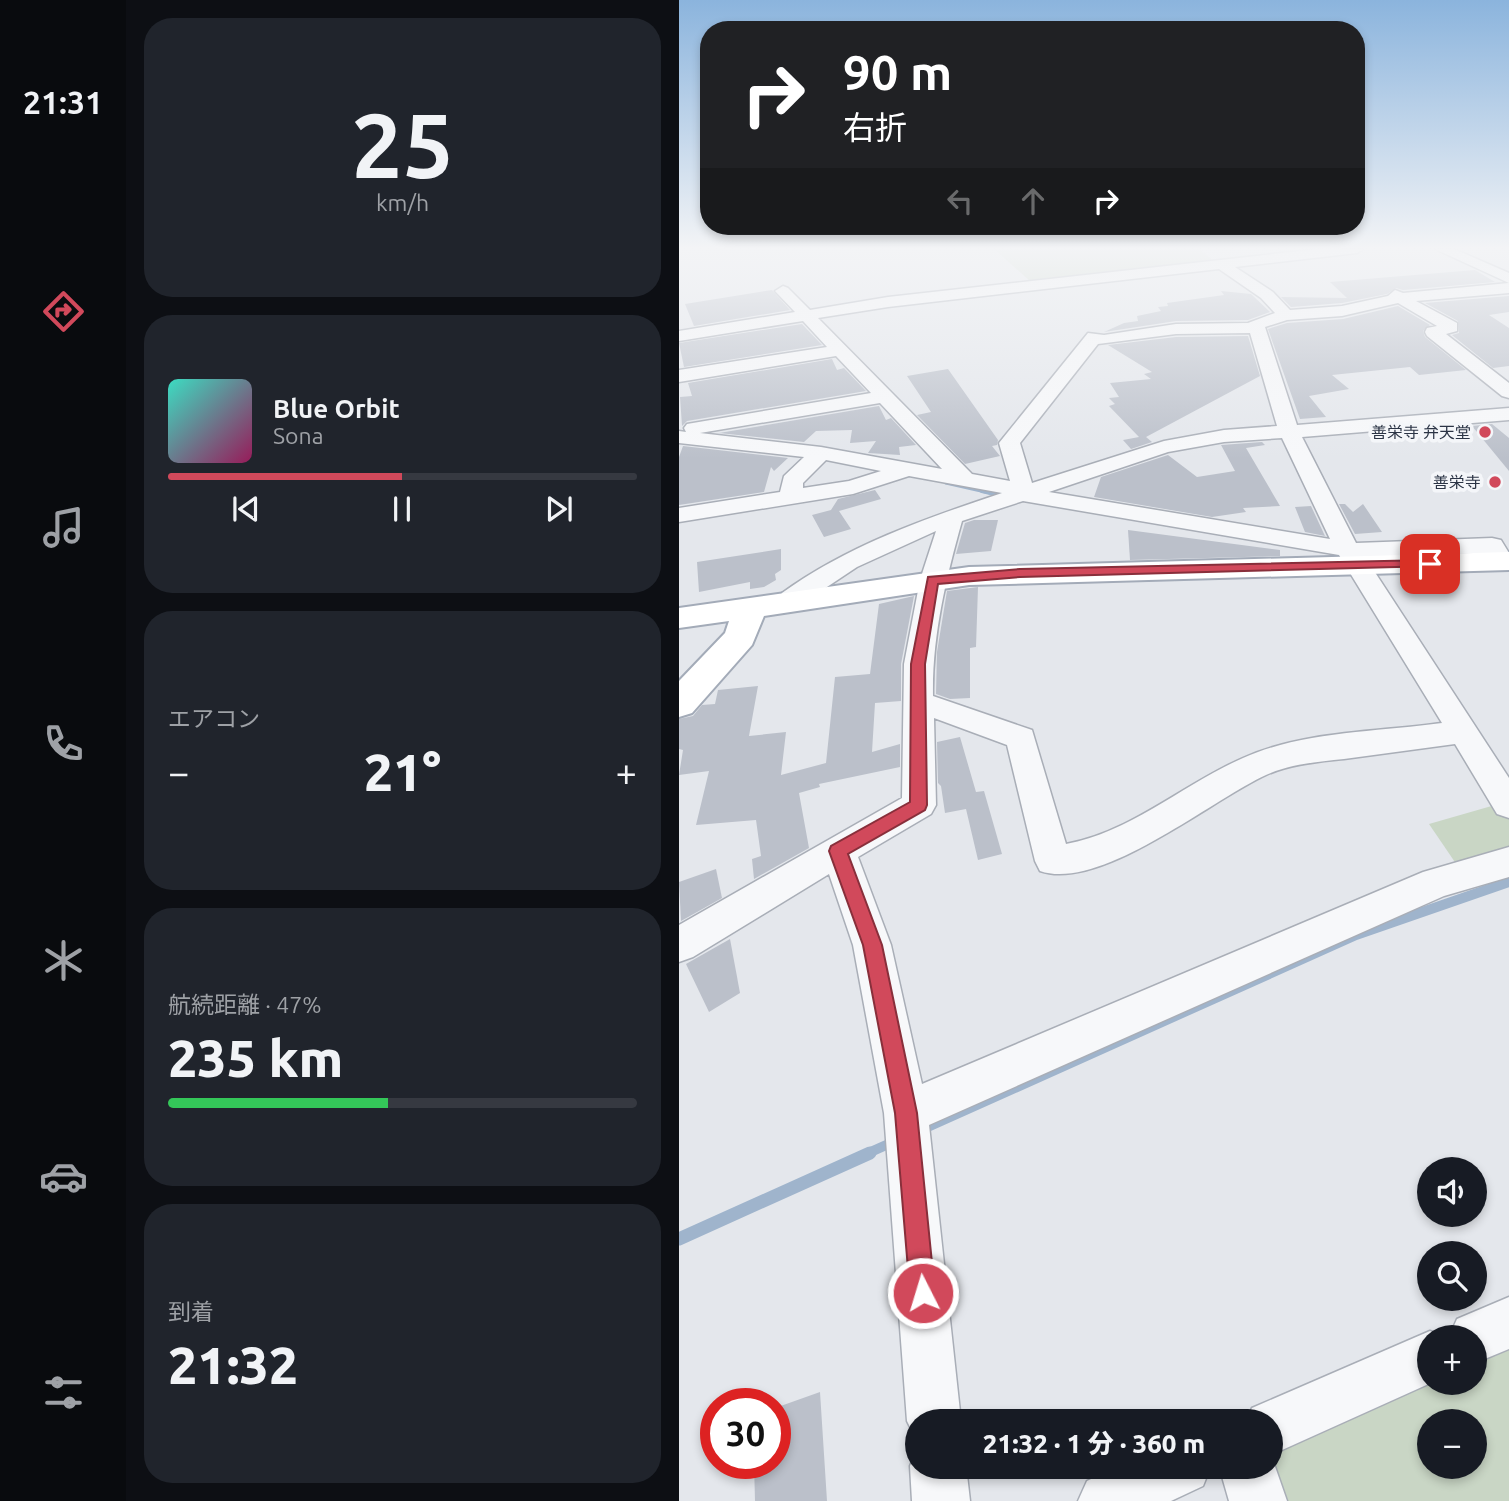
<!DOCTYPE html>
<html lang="ja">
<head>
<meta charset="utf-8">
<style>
  :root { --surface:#171b24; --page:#20242c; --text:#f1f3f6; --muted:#9ea1a6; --line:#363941; --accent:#d1495b }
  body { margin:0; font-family:Ubuntu,"Noto Sans JP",sans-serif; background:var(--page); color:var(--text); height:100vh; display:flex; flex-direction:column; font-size:26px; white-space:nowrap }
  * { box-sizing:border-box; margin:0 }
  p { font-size:23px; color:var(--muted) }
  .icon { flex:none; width:38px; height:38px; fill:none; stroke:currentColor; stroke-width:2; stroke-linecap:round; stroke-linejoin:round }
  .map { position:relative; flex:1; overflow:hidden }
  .details { display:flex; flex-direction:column; gap:18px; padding:18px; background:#0d0f14; width:553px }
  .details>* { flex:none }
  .hud { position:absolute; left:21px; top:21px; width:665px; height:214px; border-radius:28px; box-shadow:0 4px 10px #0003; background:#202124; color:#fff; overflow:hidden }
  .fabs { position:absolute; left:738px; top:1157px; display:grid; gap:14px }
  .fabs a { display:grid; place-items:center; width:70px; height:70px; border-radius:50%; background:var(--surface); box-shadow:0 4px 10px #0003; font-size:35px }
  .speed { position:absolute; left:21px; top:1388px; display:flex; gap:14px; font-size:35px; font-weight:700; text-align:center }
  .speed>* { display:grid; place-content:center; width:91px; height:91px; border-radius:50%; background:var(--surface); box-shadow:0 4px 10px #0003; line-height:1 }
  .speed .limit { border:10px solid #d22; background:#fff; color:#111 }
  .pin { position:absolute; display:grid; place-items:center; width:60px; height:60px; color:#fff; margin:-30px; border-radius:14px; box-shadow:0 4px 10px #0006 }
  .me { position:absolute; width:77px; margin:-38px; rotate:355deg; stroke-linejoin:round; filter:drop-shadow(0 0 5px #0008) }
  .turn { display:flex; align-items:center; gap:24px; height:147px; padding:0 28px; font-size:32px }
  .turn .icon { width:91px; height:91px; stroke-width:2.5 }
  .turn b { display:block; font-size:49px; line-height:60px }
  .lanes { display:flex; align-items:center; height:66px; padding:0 28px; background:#0003; justify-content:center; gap:35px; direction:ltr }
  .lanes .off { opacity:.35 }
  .big { font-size:52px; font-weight:800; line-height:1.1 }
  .details .tile { flex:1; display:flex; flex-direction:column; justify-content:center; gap:10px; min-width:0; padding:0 24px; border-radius:28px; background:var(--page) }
  .details .dial { align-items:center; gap:0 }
  .dial b { font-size:91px; line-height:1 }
  .song { display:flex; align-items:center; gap:21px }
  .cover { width:84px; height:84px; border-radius:10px; background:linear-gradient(135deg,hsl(170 70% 55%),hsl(330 70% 35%)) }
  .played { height:7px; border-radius:4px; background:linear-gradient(90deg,var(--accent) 50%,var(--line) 50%) }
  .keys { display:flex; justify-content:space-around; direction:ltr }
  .heat { display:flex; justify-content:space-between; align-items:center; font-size:38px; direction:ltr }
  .charge { height:10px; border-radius:5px; background:linear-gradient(90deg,#34c759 47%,var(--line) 0) }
  .trip { position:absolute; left:226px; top:1409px; width:378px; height:70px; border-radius:35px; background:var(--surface); box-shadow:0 4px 10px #0003; font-weight:800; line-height:70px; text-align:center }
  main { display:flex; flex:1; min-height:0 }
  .tab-bar { display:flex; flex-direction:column; width:126px; justify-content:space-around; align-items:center; background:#090b0e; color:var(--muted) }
  .tab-bar .icon { width:49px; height:49px }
  .tab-bar .active { color:var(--accent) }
  .tab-bar b { font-size:32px; color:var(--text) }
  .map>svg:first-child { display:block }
  .green { fill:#c9d6c5; fill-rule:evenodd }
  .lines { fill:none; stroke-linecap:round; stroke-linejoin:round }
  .stream-far3 { stroke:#9fb4cc; stroke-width:5 }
  .stream-far2 { stroke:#9fb4cc; stroke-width:6 }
  .stream-far1 { stroke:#9fb4cc; stroke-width:10 }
  .stream { stroke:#9fb4cc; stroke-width:13 }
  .building { fill:#bbc0ca }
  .minor-casing { stroke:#a9aeb7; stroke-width:3 }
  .major-casing { stroke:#a3abb8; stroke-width:4 }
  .minor { fill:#f7f8fa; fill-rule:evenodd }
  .major { fill:#fff; fill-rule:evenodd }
  .route { fill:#d1495b; stroke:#882f3b; stroke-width:2 }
  .poi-dot { fill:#d1495b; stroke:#f4f6f9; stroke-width:2.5 }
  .labels { text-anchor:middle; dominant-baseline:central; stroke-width:7; stroke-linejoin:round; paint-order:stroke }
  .far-poi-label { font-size:16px; fill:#2b3445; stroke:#f4f6f9; text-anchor:end }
</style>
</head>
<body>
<main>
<nav class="tab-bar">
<b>21:31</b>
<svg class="icon active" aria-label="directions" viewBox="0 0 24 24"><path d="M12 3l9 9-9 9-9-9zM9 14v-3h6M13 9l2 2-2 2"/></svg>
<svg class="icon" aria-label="music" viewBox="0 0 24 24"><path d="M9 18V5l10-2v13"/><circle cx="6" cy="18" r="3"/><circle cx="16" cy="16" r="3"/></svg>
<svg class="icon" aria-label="phone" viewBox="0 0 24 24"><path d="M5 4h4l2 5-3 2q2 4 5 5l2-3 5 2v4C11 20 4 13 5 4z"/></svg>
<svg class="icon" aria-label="climate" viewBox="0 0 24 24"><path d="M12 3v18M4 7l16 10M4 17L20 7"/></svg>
<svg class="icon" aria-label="car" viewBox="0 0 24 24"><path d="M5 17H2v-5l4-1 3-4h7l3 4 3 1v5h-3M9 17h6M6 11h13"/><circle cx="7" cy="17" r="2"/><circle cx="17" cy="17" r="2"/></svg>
<svg class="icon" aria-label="filters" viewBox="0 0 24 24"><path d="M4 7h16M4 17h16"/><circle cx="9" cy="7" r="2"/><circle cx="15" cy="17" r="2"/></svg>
</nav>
<section class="details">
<div class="tile dial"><b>25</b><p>km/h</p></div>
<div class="tile">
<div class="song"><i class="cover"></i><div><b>Blue Orbit</b><p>Sona</p></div></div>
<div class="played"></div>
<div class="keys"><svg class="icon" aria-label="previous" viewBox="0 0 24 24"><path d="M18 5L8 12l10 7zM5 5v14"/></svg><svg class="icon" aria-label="pause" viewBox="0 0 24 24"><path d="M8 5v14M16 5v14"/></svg><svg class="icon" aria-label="next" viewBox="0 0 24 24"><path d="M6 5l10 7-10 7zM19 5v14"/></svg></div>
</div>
<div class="tile"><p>エアコン</p>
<div class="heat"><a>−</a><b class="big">21°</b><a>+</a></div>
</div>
<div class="tile"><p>航続距離 · 47%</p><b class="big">235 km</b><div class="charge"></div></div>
<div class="tile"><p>到着</p><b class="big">21:32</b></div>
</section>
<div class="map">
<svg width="830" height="1501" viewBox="0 0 830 1501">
  <rect width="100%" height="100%" fill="#e4e7ec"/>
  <g class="green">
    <polygon points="315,249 520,249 535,261 352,282"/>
    <polygon points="823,803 830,814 830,857 782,871 750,824"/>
    <path d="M830 1339V1501H600L592 1466V1449L751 1376V1382H796V1355ZM751 1421H796V1466H751Z"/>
  </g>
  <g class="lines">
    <polyline class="stream-far3" points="267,482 311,492"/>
    <polyline class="stream-far2" points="303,490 329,496"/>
    <g class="stream-far1">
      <polyline points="242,1130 677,935 830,882"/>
      <polyline points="187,1154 214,1142"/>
    </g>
    <polyline class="stream" points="0,1239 191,1153"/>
  </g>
  <g class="building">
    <polygon points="796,270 816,282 724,290 717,288 708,294 663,303 612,307 602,297 668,298 651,282"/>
    <polygon points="93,290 111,310 15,326 6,304"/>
    <polygon points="542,291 572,294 591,312 569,320 497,321 425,332 445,323 459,321 458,316 482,311 479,307 489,306 488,303 545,295"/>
    <polygon points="830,296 830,312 810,315 830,328 830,366 814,368 773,335 780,333 779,321 746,303"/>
    <polygon points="719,306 751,325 744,331 746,337 787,370 740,375 731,367 653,375 670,389 630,396 647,417 621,419 589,329 608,323 664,319"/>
    <polygon points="123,324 143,345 5,367 0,343"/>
    <polygon points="569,336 581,376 467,437 473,442 452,449 444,440 460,437 430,406 436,404 430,398 440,397 431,383 472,379 465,374 473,372 429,345 497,337"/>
    <polygon points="153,359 158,370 165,368 187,391 8,421 3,426 1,397 13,396 9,383"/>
    <polygon points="269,369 319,440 318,445 313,446 321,456 286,464 238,415 252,412 228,376"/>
    <polygon points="200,406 207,420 212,418 237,445 220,447 221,455 189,453 197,441 171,443 173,430 137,431 125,442 40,433"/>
    <polygon points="813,424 830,438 830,471 793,426"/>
    <polygon points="583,442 586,445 567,448 601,506 564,508 567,512 533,517 415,497 422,477 489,455 518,477 556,471 542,445"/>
    <polygon points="4,446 109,458 95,471 92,467 85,492 0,505 0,457"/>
    <polygon points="196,490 202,499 160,511 172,529 145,537 133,515 152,510 159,499"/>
    <polygon points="660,504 666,504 674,512 684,504 703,532 676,534"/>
    <polygon points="632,506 646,536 626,532 616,507"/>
    <polygon points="295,520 319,520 312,551 277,554 286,523"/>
    <polygon points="449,530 601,550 601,556 451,560"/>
    <polygon points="102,549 102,570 96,574 97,580 85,587 71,589 71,582 20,592 18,562"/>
    <polygon points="299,587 297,647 291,648 291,698 271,699 257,694 258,652 268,591"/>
    <polygon points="235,596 222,664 222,701 196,703 193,752 221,744 221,767 140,784 141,787 120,793 130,848 75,879 73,859 82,856 77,820 17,825 30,771 0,775 4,750 0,749 0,719 14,716 23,705 36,704 39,690 79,686 70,736 107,732 102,775 147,763 156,677 191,674 200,604"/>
    <polygon points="281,737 297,792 305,791 323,854 299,860 287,809 266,813 262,786 259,783 258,742"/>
    <polygon points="37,869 43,898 2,921 0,882"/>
    <polygon points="51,939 61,993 30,1012 7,964"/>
    <polygon points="141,1392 148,1501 76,1501 75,1463 96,1463 96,1408"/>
  </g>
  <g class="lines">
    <g class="minor-casing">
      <g id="minor">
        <path d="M639 249H685L678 253 556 267 594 292 611 310 663 306 709 296 716 290 724 293 830 283V293L737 301 778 323V331L767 334 830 383V398L823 396 748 336 746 332 748 328 758 326 719 303 663 316 608 320 586 327 618 425 830 408V420L623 437 677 543 813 538 822 540 830 553V568L814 567 805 553 686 557 830 778V818L818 814 776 744C739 749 702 754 665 759 638 762 611 764 587 775 532 800 421 892 361 871L356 861 328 745 255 718 257 805 252 814 179 857 212 945 243 1084 744 872 830 847V877L765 896 250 1125 282 1421H238V1441L228 1421 205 1113 174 945 150 874 14 957 0 962V925L223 798 225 664 241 580 257 531 178 567 121 605H103L99 599 103 593C170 545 245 519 323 493L230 476 174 494 0 522V508L101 492 105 476 125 457 0 443V431L7 432 5 428 8 424 192 393 157 356 0 382V370L148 347 124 321 0 341V331L116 312 96 291 104 286 109 288 131 310 209 297ZM540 269 582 298 596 313 569 323 497 324 425 335 409 333 320 443 331 481 293 474 139 318 209 307ZM571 333 598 426 545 430 485 441 353 483 341 443 419 344 497 334ZM201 403 263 469 142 447 21 433ZM603 438 651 539 370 492 489 452 545 442ZM147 460 202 471 170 481 124 488V483ZM344 501 660 555 763 723C698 732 624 731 564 758 504 784 453 832 387 844L353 730 254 696C253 636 267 578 283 521Z"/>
        <polygon points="756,249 775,249 830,273 830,283"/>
        <polygon points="830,1297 830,1349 796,1363 796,1337 770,1337 778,1319"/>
        <polygon points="751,1331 766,1337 751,1337 751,1382 754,1382 592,1455 592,1421 567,1421 573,1408"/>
        <polygon points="238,1449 238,1466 287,1466 291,1501 233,1501 231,1466"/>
        <polygon points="592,1455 608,1501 550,1501 540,1466 592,1466"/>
        <polygon points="439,1466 532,1466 524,1486 492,1501 399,1501 408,1481"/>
      </g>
    </g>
    <g class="major-casing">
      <polygon id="major" points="830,552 830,570 290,585 85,616 73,645 13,713 0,717 0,681 46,633 50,621 0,628 0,608 290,567"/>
    </g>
    <use href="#minor" class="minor"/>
    <use href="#major" class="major"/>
  </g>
  <linearGradient id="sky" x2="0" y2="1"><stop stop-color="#8bb4dd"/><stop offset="0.54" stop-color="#f3f4f6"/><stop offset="1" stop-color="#f3f4f6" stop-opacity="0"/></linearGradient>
  <rect width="830" height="459" fill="url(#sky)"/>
  <polygon class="route" points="751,560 756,561 756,566 341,577 259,584 246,664 248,805 246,810 169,854 203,945 238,1113 256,1293 253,1302 244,1305 235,1302 231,1293 216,1113 184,945 150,851 152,846 231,802 232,664 249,577 341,569"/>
  <g class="poi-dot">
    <circle cx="806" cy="432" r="7"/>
    <circle cx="816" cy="482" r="7"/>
  </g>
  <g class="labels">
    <g class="far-poi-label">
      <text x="792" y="432">善栄寺 弁天堂</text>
      <text x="802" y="482">善栄寺</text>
    </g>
  </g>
</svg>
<div class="fabs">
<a><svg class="icon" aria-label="sound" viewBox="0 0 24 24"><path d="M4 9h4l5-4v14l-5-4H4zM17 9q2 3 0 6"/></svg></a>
<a><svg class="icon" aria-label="search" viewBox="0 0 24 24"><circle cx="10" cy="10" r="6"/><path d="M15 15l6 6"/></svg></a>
<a>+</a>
<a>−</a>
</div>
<div class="speed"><div class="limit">30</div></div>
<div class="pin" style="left:751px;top:564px;background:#d93025"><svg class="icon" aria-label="arrive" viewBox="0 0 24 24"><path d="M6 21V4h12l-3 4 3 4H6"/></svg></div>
<svg class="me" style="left:244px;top:1293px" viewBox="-20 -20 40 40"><circle r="17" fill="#d1495b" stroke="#fff" stroke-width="3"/><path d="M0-11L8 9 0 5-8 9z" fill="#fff"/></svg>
<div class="trip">21:32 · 1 分 · 360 m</div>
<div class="hud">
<div class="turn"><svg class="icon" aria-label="right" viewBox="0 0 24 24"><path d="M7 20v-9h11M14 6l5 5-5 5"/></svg><div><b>90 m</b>右折</div></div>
<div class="lanes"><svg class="icon off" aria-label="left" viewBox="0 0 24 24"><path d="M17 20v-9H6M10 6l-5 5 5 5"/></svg><svg class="icon off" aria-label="ahead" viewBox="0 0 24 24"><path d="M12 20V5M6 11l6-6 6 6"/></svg><svg class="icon" aria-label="right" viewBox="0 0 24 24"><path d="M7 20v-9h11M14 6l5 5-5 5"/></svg></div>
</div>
</div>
</main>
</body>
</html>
